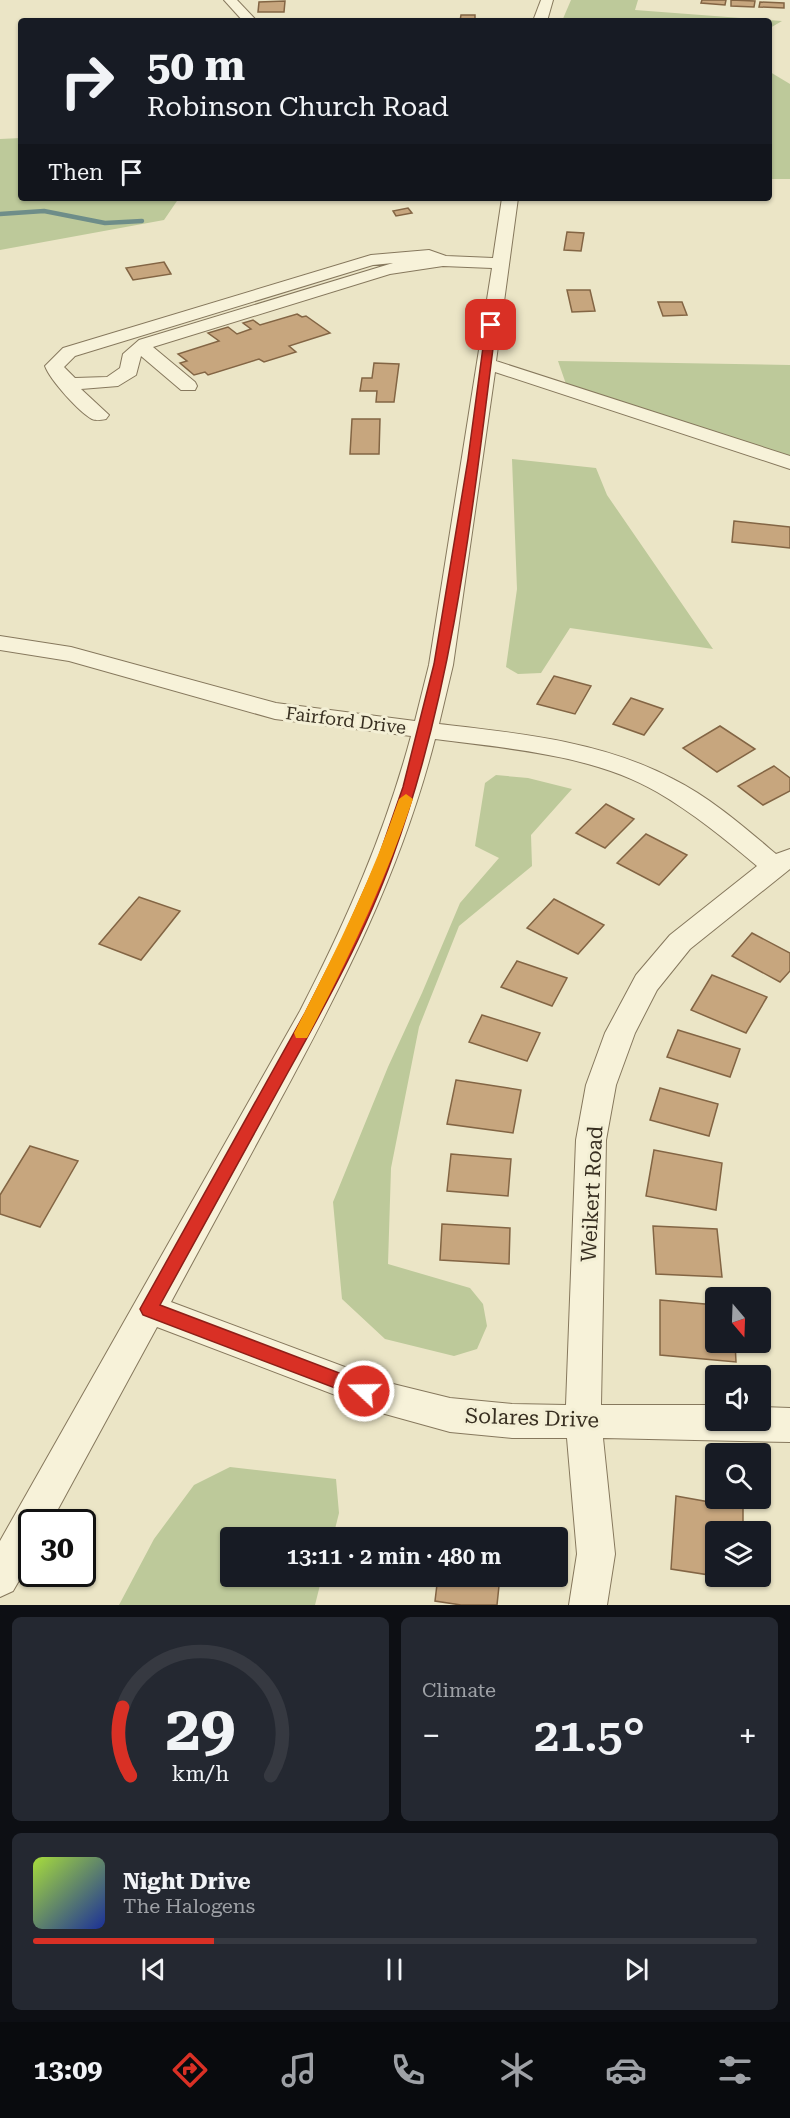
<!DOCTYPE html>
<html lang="en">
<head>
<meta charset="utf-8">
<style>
  :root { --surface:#171b24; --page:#242831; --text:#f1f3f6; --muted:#9ea1a6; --line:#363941; --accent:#d93025 }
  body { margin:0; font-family:"Roboto Serif",serif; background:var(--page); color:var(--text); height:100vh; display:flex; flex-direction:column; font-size:22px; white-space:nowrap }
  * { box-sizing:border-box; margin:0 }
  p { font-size:20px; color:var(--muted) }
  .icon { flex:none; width:33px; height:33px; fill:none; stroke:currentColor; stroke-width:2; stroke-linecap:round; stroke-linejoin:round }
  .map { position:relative; height:1605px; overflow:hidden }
  .side { display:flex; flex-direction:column; gap:12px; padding:12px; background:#0d0f14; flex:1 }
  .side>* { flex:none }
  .banner { position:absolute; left:18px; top:18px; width:754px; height:183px; border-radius:6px; box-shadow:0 2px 4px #0004; background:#171b24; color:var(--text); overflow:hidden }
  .needle { width:39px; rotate:161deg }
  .tools { position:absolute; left:705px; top:1287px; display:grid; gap:12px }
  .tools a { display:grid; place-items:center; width:66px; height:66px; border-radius:6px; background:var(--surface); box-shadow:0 2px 4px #0004; font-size:30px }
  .speed { position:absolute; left:18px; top:1509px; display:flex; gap:12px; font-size:30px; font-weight:700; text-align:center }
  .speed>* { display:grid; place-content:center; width:78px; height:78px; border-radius:50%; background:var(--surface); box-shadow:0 2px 4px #0004; line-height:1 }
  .speed .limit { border:3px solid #111; border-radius:9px; background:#fff; color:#111 }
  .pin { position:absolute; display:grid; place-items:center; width:51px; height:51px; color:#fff; margin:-26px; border-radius:12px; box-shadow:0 3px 9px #0006 }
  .me { position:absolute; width:66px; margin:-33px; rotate:291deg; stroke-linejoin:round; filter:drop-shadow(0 0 4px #0008) }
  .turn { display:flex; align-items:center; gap:21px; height:126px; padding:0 30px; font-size:27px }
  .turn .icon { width:78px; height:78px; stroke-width:2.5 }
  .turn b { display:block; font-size:42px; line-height:51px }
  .then { display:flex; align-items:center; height:57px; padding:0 30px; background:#0003; gap:12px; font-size:22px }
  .big { font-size:45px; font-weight:600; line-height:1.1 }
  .side .card { flex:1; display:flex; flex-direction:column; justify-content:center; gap:9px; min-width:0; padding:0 21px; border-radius:9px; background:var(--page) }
  .side .dial { align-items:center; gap:0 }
  .dial svg { height:156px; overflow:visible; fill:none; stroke:var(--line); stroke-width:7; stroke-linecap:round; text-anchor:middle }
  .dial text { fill:var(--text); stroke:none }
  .song { display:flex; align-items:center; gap:18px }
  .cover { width:72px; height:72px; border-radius:9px; background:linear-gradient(135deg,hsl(80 70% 55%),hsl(230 70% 35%)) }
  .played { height:6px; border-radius:3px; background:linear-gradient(90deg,var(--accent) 25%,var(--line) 25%) }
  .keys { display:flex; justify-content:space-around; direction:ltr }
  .heat { display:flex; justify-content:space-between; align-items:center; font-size:33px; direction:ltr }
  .side .tiles { flex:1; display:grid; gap:12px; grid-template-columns:1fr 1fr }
  .card:last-child { grid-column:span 2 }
  .trip { position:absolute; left:220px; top:1527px; width:348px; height:60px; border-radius:6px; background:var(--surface); box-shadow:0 2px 4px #0004; font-weight:600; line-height:60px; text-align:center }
  .tab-bar { display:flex; height:96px; justify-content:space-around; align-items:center; background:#090b0e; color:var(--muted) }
  .tab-bar .icon { width:42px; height:42px }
  .tab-bar .selected { color:var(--accent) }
  .tab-bar b { font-size:27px; color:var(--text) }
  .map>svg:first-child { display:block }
  .green { fill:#bdc99a }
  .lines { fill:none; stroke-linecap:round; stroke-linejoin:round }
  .stream { stroke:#6e8d89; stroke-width:4.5 }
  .building { fill:#c7a67e; stroke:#836544; stroke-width:1.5 }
  .minor-casing { stroke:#86785d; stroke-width:2 }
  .minor { fill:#f7f2d9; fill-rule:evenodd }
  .route { fill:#d93025; stroke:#8d1f18; stroke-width:1.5 }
  .slow { fill:#f59e0b }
  .labels { text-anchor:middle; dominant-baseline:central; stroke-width:6; stroke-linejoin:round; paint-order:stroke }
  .street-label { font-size:18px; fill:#372e20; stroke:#f3efd5 }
  .near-street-label { font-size:21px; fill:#372e20; stroke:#f3efd5 }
</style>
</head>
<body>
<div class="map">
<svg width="790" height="1605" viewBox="0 0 790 1605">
  <rect width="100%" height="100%" fill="#ebe5c6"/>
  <g class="green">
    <polygon points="571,0 638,0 635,10 782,21 770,28 770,21 562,21"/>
    <polygon points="770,72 790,84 790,179 770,179"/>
    <polygon points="21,138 21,198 179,198 164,220 0,250 0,139"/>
    <polygon points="558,361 790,365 790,458 567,387"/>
    <polygon points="512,459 596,468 607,495 713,649 570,628 541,673 518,674 506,667 517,589"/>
    <polygon points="496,775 528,778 572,789 531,835 532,866 459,926 419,1027 391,1168 388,1264 470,1288 483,1304 487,1326 477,1349 454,1356 385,1339 342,1299 333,1202 388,1067 422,993 460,903 499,858 475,846 485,783"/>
    <polygon points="230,1467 336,1479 339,1513 333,1537 231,1538 231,1576 322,1577 315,1605 119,1605 154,1539 194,1485"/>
  </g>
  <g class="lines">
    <polyline class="stream" points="0,214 44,211 105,223 142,221"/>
  </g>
  <g class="building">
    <polygon points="702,0 726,0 725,5 701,3"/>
    <polygon points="731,0 755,1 754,7 731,6"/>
    <polygon points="285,1 284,12 258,12 259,2"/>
    <polygon points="760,2 784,3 784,8 759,7"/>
    <polygon points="461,15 475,15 475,21 482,21 460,21"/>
    <polygon points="408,208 412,213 396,216 393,211"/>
    <polygon points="567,232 584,233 581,251 564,250"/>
    <polygon points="164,262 171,274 133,280 126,268"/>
    <polygon points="567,290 590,290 595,311 572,312"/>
    <polygon points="658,302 682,302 687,315 663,316"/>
    <polygon points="297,314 302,317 306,316 330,333 289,346 296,352 264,362 259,359 208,375 205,372 194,375 180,363 187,361 178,354 219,341 208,333 228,327 237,334 251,329 243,323 253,320 260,325"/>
    <polygon points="374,363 399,364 394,402 376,402 377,391 360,391 362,378 372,378"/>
    <polygon points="352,419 380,419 379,454 350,454"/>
    <polygon points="734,521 790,527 790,548 732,542"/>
    <polygon points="554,676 591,686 575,714 537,704"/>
    <polygon points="631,698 663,709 644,735 613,724"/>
    <polygon points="720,726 755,749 717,772 683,748"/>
    <polygon points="774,766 790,778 790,791 763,805 738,786"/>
    <polygon points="606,804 634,819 605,848 576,833"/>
    <polygon points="646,834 687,855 659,885 617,863"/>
    <polygon points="139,897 180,911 141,960 99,944"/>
    <polygon points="554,899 604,925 578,954 527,928"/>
    <polygon points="752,933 790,953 790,971 780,982 732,956"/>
    <polygon points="517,961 567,978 552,1006 501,987"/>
    <polygon points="712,975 767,997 746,1033 691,1010"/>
    <polygon points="482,1015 540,1033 527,1061 469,1042"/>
    <polygon points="678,1030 740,1049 730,1077 667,1057"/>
    <polygon points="456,1080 521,1090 513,1133 447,1124"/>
    <polygon points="660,1088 718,1104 709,1136 650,1120"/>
    <polygon points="30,1146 78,1161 40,1227 0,1214 0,1195"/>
    <polygon points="654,1150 722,1163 716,1210 646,1196"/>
    <polygon points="451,1154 511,1159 508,1196 447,1191"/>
    <polygon points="442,1224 510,1228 509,1264 440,1260"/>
    <polygon points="653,1226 717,1229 722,1277 656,1274"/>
    <polygon points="660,1300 716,1305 716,1342 735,1342 736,1362 660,1355"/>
    <polygon points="676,1496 743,1508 743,1532 716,1532 716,1576 671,1569"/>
    <polygon points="438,1576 500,1576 497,1605 461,1605 435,1601"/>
  </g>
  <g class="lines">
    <g class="minor-casing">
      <g id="minor">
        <polygon points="224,0 237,0 257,21 243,21"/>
        <polygon points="541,0 553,0 547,21 533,21"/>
        <path d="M502 198H518L496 361 790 456V469L495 372 453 665 439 724C517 733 602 741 673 779 711 798 744 827 776 854L790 849V869L690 949 657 990 635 1033 616 1085 606 1140 601 1405H716V1420H760V1407L790 1408V1442L603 1438 615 1554 607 1605H569L577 1554 567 1438H512L450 1432 385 1414 157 1327 51 1522H32V1558L13 1591 0 1597V1541L300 1011C346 922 385 833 411 736L275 719 69 661 0 650V636L71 647 276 703 415 721 429 665 492 268 443 266 390 274 153 347 195 382 197 386 195 390H181L141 356 136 375 118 386 81 389 109 415 106 419C101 420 96 421 92 419 79 412 50 380 45 366L63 348 371 255 429 250 446 256 493 258ZM393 263 139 340 123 354 120 368 107 377 75 378 64 367 75 356 373 265ZM435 739C506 748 594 755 657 792 693 813 725 839 757 866L670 935 636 975 605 1033 586 1085 576 1140 566 1405 512 1404 450 1398 385 1382 171 1302C206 1237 242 1171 277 1106 342 986 401 872 435 739Z"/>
      </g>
    </g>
    <use href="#minor" class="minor"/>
  </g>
  <path class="route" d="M491 322 496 325C473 503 455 686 393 856 366 932 326 1004 287 1074 245 1151 203 1228 160 1305L371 1385 374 1391 371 1397 364 1399 143 1315 140 1309 305 1013 343 938 378 859 403 787 434 664 468 459 486 325Z"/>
  <path class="slow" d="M406 794 413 799C385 882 348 960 307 1038H296L294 1033C333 957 371 881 399 799Z"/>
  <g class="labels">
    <g class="street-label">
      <text transform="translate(346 720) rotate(7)">Fairford Drive</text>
    </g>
    <g class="near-street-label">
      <text transform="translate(592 1194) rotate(-87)">Weikert Road</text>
      <text transform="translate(532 1418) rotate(2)">Solares Drive</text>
    </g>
  </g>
</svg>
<div class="tools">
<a><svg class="needle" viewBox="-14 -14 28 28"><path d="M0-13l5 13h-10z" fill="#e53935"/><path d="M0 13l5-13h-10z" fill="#9ea1a6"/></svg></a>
<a><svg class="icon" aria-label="sound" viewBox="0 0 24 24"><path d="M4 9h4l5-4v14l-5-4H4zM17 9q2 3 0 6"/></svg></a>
<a><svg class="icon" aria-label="search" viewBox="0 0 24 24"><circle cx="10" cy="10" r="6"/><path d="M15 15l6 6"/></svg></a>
<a><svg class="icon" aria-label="layers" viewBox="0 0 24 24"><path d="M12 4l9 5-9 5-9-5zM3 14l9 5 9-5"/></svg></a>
</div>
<div class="speed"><div class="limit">30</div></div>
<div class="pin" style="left:491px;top:325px;background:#d93025"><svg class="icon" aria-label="arrive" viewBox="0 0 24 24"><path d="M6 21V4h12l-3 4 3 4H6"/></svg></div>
<svg class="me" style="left:364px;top:1391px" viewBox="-20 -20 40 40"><circle r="17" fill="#d93025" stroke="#fff" stroke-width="3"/><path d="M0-11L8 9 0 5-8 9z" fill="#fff"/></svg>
<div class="trip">13:11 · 2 min · 480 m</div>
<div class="banner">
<div class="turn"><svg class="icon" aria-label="right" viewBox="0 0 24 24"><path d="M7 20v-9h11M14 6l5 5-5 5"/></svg><div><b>50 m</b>Robinson Church Road</div></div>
<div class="then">Then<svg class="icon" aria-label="arrive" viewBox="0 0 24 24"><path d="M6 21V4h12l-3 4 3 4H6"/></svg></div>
</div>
</div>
<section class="side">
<div class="tiles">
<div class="card dial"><svg viewBox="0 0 100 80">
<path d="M14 69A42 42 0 1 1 86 69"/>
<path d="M14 69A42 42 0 0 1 10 34" stroke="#d93025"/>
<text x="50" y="56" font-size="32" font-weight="700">29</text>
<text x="50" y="72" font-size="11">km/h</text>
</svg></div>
<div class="card"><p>Climate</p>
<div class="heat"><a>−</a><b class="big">21.5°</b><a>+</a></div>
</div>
<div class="card">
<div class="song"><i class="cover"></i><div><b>Night Drive</b><p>The Halogens</p></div></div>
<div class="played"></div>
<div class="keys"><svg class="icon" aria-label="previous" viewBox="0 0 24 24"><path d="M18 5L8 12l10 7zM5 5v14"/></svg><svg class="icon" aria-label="pause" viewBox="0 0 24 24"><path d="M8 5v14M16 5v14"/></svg><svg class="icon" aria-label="next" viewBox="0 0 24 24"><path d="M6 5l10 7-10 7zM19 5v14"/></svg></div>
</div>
</div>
</section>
<nav class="tab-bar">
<b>13:09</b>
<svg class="icon selected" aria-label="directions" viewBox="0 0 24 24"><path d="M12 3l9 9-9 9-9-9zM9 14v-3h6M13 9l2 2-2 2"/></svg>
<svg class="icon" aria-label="music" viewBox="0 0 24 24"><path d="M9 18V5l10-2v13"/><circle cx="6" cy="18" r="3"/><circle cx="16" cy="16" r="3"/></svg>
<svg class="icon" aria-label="phone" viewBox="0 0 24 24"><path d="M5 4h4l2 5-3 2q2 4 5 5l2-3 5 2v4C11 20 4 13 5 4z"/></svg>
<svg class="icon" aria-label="climate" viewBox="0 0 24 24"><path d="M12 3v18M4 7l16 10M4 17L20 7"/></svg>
<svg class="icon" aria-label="car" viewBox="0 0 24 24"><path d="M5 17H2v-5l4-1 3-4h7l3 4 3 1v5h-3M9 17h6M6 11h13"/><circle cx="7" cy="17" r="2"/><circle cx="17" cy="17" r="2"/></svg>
<svg class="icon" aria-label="filters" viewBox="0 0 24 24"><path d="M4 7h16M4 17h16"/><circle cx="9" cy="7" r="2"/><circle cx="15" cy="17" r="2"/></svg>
</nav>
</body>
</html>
